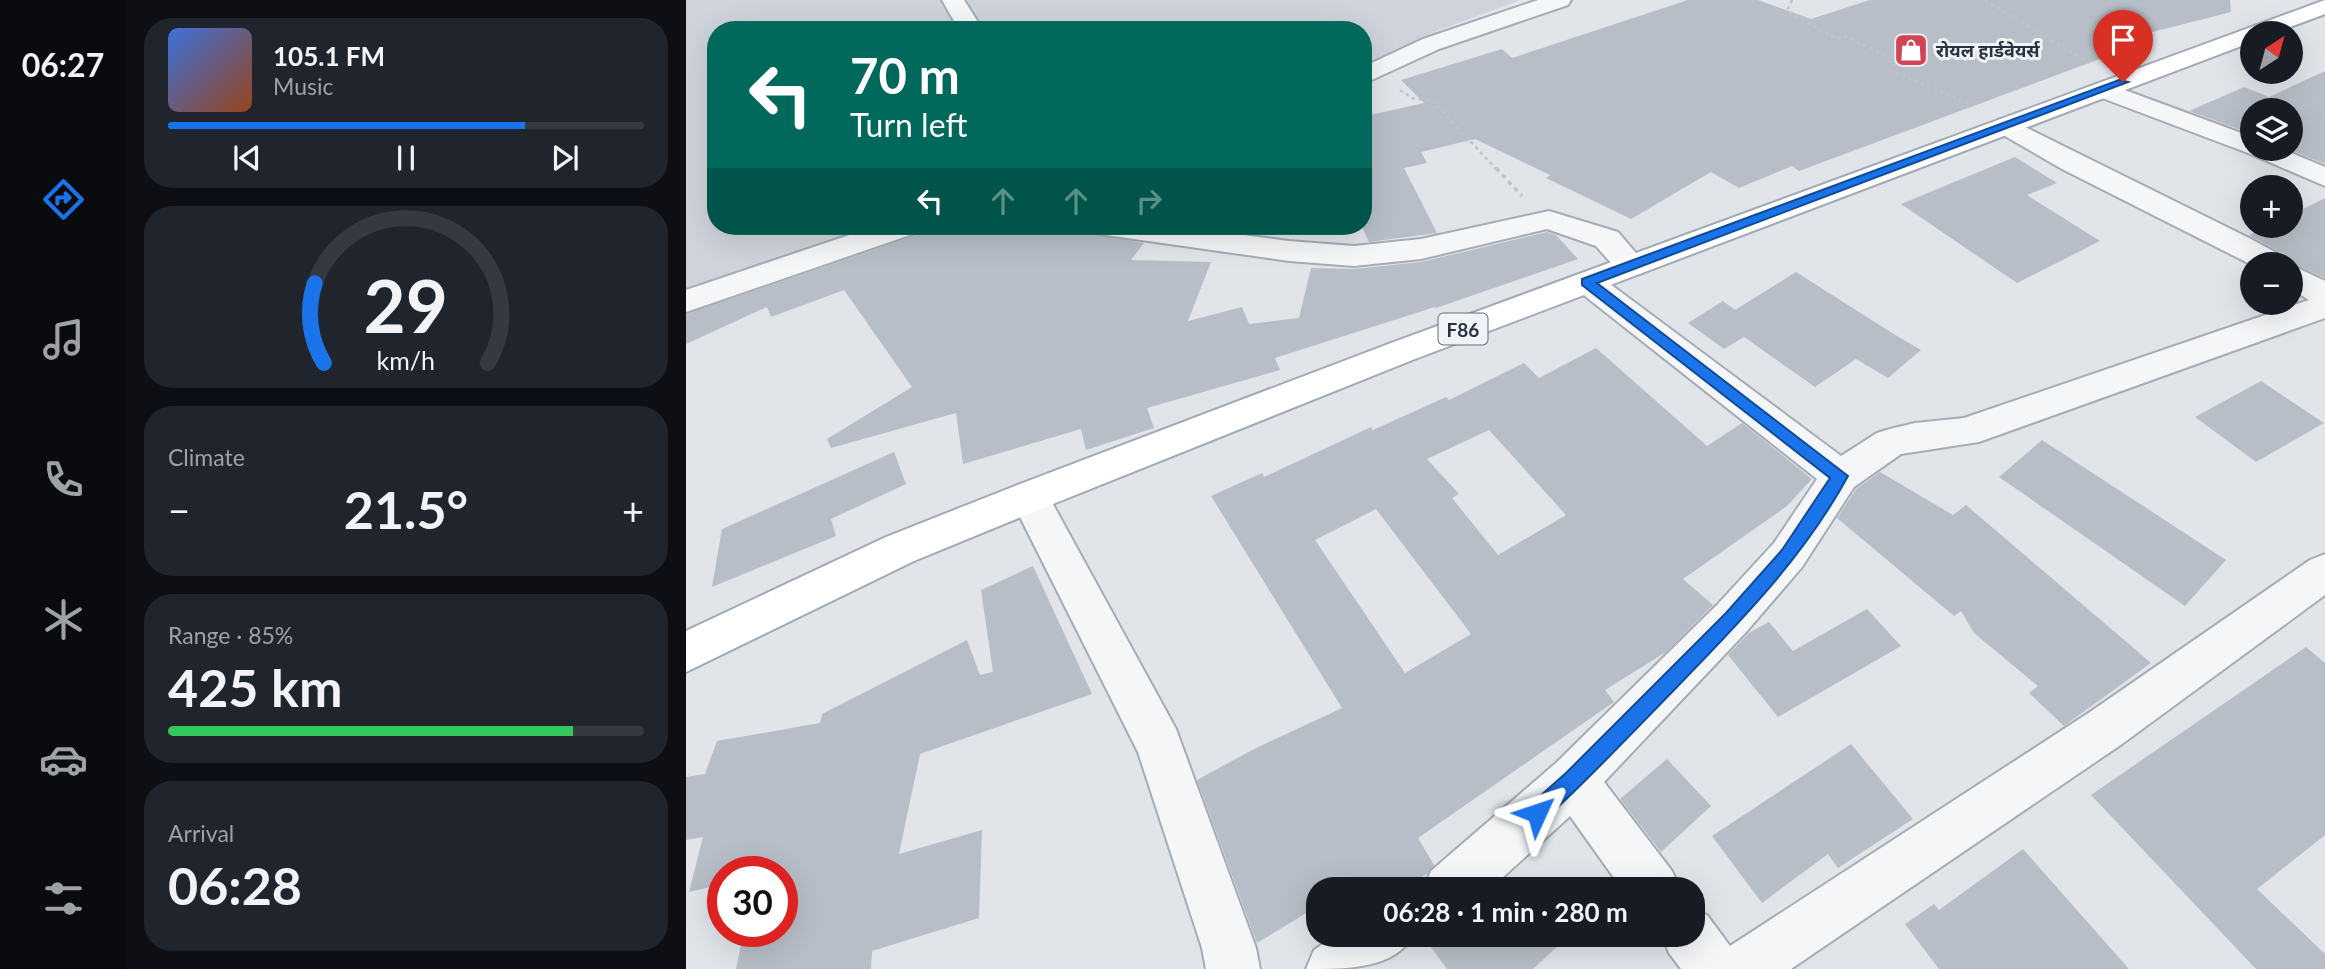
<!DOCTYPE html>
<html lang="en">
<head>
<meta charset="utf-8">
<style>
  :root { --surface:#171b24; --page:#20242c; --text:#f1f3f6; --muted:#9ea1a6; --line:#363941; --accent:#1a73e8 }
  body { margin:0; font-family:Lato,"Noto Sans Devanagari",sans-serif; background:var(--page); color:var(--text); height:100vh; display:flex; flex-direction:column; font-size:26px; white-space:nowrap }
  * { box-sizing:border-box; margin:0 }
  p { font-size:23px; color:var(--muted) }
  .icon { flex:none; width:38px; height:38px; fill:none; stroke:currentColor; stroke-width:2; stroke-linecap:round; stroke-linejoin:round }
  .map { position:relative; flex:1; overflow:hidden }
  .panel { display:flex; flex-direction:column; gap:18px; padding:18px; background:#0d0f14; width:560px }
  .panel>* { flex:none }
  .top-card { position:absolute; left:21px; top:21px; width:665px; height:214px; border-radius:28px; box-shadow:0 7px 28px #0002; background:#00695c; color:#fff; overflow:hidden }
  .needle { width:46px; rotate:36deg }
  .buttons { position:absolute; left:1554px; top:21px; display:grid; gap:14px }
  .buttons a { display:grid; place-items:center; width:63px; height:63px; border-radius:50%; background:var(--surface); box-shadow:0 7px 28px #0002; font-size:35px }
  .speed { position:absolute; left:21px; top:856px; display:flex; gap:14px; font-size:35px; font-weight:700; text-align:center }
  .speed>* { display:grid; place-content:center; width:91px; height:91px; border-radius:50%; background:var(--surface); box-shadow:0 7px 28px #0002; line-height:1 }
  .speed .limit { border:10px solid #d22; background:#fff; color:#111 }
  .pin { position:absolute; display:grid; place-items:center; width:60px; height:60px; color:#fff; margin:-72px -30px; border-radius:50% 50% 50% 0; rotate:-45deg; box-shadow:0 0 7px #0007 }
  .pin .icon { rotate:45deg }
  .me { position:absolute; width:77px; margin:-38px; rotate:48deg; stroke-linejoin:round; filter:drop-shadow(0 0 5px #0008) }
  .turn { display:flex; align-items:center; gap:24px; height:147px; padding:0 28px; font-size:32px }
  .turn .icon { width:91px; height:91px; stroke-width:2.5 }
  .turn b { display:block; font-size:49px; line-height:60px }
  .lanes { display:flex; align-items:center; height:66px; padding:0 28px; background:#0003; justify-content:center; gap:35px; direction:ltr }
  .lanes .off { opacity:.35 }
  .big { font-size:52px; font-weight:700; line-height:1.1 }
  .panel .card { flex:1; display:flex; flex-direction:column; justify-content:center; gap:10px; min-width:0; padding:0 24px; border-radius:28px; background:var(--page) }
  .panel .dial { align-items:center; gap:0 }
  .dial svg { height:182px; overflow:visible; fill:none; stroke:var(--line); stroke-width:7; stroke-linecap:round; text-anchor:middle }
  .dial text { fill:var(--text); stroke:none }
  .song { display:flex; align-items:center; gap:21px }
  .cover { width:84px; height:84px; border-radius:10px; background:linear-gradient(135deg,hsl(220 70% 55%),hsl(20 70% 35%)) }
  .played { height:7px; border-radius:4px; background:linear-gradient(90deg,var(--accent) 75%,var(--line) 75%) }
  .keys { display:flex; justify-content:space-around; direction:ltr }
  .heat { display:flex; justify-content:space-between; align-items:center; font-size:38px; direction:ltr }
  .charge { height:10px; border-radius:5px; background:linear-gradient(90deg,#34c759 85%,var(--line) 0) }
  .trip { position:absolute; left:620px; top:877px; width:399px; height:70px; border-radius:28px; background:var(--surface); box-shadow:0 7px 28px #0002; font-weight:700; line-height:70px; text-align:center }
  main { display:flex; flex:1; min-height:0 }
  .tabs { display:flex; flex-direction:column; width:126px; justify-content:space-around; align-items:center; background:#090b0e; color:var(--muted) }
  .tabs .icon { width:49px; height:49px }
  .tabs .current { color:var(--accent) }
  .tabs b { font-size:32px; color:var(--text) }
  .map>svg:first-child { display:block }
  .built { fill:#cfd4dc }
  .building { fill:#b8bec7; fill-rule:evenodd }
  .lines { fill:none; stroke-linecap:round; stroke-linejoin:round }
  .minor-casing { stroke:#a6acb4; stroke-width:4 }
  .major-casing { stroke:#a0a9b6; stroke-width:4 }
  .path-far1 { stroke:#bfc3c9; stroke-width:2.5; stroke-dasharray:3.5 3.5; stroke-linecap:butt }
  .path { stroke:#bfc3c9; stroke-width:3.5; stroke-dasharray:4.5 4.5; stroke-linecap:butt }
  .minor { fill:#f4f6f8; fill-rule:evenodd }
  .major { fill:#fff; fill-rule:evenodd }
  .route { fill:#1a73e8; stroke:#114b97; stroke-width:2 }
  .labels { text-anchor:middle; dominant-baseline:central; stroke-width:6; stroke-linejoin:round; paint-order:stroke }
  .far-poi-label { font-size:18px; font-weight:bold; fill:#293242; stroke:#f1f4f7; text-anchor:start }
  .shield { fill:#f1f4f7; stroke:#656c78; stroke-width:2 }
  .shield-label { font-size:19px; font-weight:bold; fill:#293242 }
</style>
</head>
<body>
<main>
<nav class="tabs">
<b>06:27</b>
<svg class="icon current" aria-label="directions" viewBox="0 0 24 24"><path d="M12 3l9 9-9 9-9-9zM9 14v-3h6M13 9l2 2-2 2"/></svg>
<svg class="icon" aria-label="music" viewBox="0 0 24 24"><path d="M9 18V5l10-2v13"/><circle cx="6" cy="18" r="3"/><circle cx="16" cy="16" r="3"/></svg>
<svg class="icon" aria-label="phone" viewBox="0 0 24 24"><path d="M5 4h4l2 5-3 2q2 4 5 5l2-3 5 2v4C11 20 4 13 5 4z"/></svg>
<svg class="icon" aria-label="climate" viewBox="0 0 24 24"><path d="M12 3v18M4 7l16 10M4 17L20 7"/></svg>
<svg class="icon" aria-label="car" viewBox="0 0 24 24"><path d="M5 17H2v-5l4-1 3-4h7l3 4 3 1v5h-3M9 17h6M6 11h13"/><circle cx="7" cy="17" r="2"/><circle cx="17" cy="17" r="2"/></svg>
<svg class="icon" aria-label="filters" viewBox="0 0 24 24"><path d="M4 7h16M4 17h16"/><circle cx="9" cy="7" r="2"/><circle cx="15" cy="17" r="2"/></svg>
</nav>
<section class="panel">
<div class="card">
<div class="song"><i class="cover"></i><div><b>105.1 FM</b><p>Music</p></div></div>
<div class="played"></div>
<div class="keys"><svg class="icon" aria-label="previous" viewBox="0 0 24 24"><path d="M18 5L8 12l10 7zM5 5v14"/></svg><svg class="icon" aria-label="pause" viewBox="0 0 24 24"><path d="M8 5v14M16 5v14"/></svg><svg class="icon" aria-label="next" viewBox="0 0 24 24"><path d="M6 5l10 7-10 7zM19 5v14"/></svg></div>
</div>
<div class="card dial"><svg viewBox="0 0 100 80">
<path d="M14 69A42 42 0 1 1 86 69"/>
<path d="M14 69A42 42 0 0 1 10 34" stroke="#1a73e8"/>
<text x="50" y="56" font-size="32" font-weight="700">29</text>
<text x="50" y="72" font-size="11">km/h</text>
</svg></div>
<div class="card"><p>Climate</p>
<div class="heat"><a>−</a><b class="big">21.5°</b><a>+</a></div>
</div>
<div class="card"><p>Range · 85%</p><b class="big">425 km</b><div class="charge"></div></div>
<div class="card"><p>Arrival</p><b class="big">06:28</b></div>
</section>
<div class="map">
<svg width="1639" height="969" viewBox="0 0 1639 969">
  <rect width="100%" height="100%" fill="#e1e5ea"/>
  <polygon class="built" points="0,0 834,0 738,36 699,60 677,68 677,30 30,30 30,226 198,226 0,295"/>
  <g class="building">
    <polygon points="1002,0 1072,0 1125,19 1184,0 1544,0 1545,12 1447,37 1457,43 1113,171 1106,166 1053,188 1025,172 945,219 860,178 864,175 789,139 735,152 741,163 718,168 751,233 683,242 677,229 677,113 680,116 738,103 715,80 816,49 826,58"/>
    <polygon points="1639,71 1639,164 1602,149 1605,149 1605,110 1566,110 1566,134 1503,111 1558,87 1583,97"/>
    <polygon points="1329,157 1371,183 1341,195 1414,241 1331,283 1215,204"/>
    <polygon points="1639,198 1639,278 1605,263 1599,255 1563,235 1583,226 1605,226 1605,215"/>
    <polygon points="242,226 365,226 458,243 445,260 525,262 502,321 556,307 563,324 613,318 625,268 668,269 735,262 861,232 870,235 892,259 750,308 749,307 589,358 594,370 461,408 468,428 400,450 395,429 277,464 270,413 145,448 141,439 226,387 158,290 85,317 81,307 0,344 0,314 231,235 236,228"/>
    <polygon points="1110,272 1206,333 1235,350 1202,378 1170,359 1129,387 1058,337 1038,349 1002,323 1037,301 1049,310"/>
    <path d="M910 348 1021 446 1056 423 1126 479 1101 506 997 579 1027 605 980 652 919 690 928 702 732 838 748 865 741 874 714 889H632V906L571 943 511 780 568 749 656 708 525 496 576 473 578 477 685 427 687 430 760 397 763 400 838 363 853 378ZM803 430 880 515 812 555 766 498 773 494 741 459ZM690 509 785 634 719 673 629 540Z"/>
    <polygon points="1575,381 1638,423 1570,462 1509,417"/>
    <polygon points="1356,440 1540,560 1499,606 1313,477"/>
    <polygon points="208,452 220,484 145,519 150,536 26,587 36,529"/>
    <polygon points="1194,472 1267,515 1280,505 1465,663 1378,726 1343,693 1352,686 1288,633 1275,611 1268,616 1151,518 1170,489"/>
    <polygon points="347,566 406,694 234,754 213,854 296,830 293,918 186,951 185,969 50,969 58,931 96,931 96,872 37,872 37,884 3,892 17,837 0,840 0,777 19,774 31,741 134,723 136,714 281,640 294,675 307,672 295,590"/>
    <polygon points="1181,609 1215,646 1092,717 1042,655 1063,633 1083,622 1107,651"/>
    <polygon points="1620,647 1639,663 1639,835 1571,889 1639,954 1639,969 1570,969 1405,795"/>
    <polygon points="1165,744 1227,819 1152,868 1142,854 1076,903 1026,836"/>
    <polygon points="981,759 1025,806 975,852 934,799"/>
    <polygon points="1337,849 1443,969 1253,969 1219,924 1248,904 1253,910"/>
    <polygon points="757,934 863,934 872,946 847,969 761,969 744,946"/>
  </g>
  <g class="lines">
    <g class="minor-casing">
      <g id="minor">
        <polygon points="256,0 278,0 297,30 273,30"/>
        <polygon points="852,0 885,0 882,5 753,49 677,84 677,67 737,39"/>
        <polygon points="1417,82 1566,137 1566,149 1596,149 1639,167 1639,186 1562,153 1408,95 1404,90 1408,85"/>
        <polygon points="1321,118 1565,239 1598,257 1603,264 1566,265 1376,169 1312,132 1308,126 1312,120"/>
        <polygon points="863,211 932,232 961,266 956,273 945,276 934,273 910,246 861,229 735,259 668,266 603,261 420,235 409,233 405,226 487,226 603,241 668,246 735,239"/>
        <polygon points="190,226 234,226 230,233 0,312 0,290"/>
        <polygon points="1605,265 1639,281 1639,318 1293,442 1215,454 1168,487 1116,567 1061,631 918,782 986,871 994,889 936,889 884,816 804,889 737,889 745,871 870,763 1031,605 1088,543 1131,479 890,289 885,282 890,275 901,272 912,275 1155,456 1191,433 1204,429 1229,423 1278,418 1623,300 1605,289"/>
        <polygon points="343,482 357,486 490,729 570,948 574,969 520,969 516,948 452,752 324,497 329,486"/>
        <polygon points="1639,554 1639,595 1436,744 1105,969 995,969 983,953 976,934 1006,934 1006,909 1021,915 1044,946 1404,712 1624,560"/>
        <path d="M652 934H728C709 969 663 969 620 969L628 950Z"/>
      </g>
    </g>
    <g class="major-casing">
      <polygon id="major" points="1639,0 1639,14 1588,33 1566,33 1566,42 729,359 357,508 228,561 0,672 0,631 200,537 329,486 705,343"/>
    </g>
    <g class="path-far1">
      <polyline points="1106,0 1101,11 1151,39 1158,36 1212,61 1204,70 1286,105"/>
      <polyline points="1299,0 1403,63"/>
      <polyline points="714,90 726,98 747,101 811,170"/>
    </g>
    <polyline class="path" points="810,168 836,196"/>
    <use href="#minor" class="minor"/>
    <use href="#major" class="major"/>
  </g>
  <path class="route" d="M1433 80 1442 82 911 283 1162 476C1118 557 1054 622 991 687 947 732 904 778 858 820L851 823 844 820 841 813 844 805 880 773 1040 613 1096 550 1144 478 896 285V279Z"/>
  <defs>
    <g id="shop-square" transform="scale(1.75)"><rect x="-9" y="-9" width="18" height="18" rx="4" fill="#d24457" stroke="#f1f4f7"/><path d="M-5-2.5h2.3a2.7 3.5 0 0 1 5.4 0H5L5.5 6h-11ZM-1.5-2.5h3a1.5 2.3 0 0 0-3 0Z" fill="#fff"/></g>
  </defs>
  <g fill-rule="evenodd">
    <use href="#shop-square" x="1225" y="50"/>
  </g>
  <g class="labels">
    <g class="far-poi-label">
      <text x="1250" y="50">रोयल हार्डवेयर्स</text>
    </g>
    <rect class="shield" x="752.5" y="313.5" width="49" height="31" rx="5"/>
    <g class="shield-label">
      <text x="777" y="329">F86</text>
    </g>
  </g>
</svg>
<div class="buttons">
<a><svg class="needle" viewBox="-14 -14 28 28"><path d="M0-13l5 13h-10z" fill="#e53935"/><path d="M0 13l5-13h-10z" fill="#9ea1a6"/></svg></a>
<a><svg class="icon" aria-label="layers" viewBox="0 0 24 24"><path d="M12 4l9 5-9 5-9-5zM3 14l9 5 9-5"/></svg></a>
<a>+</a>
<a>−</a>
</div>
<div class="speed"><div class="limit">30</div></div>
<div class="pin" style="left:1437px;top:82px;background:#d93025"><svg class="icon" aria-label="arrive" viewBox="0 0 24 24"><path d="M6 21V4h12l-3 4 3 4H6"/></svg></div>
<svg class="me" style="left:851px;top:813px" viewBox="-20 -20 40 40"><path d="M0-17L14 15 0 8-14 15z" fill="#1a73e8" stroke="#fff" stroke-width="4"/></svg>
<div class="trip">06:28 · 1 min · 280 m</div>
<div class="top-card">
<div class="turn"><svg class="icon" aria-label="left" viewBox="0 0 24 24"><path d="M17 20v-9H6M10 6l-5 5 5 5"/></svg><div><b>70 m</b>Turn left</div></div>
<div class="lanes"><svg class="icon" aria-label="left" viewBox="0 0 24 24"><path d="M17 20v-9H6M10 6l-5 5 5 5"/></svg><svg class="icon off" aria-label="ahead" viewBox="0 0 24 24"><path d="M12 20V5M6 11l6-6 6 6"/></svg><svg class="icon off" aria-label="ahead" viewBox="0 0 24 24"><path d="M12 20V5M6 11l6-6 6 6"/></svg><svg class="icon off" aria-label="right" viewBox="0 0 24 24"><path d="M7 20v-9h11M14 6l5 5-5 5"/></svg></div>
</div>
</div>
</main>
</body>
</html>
